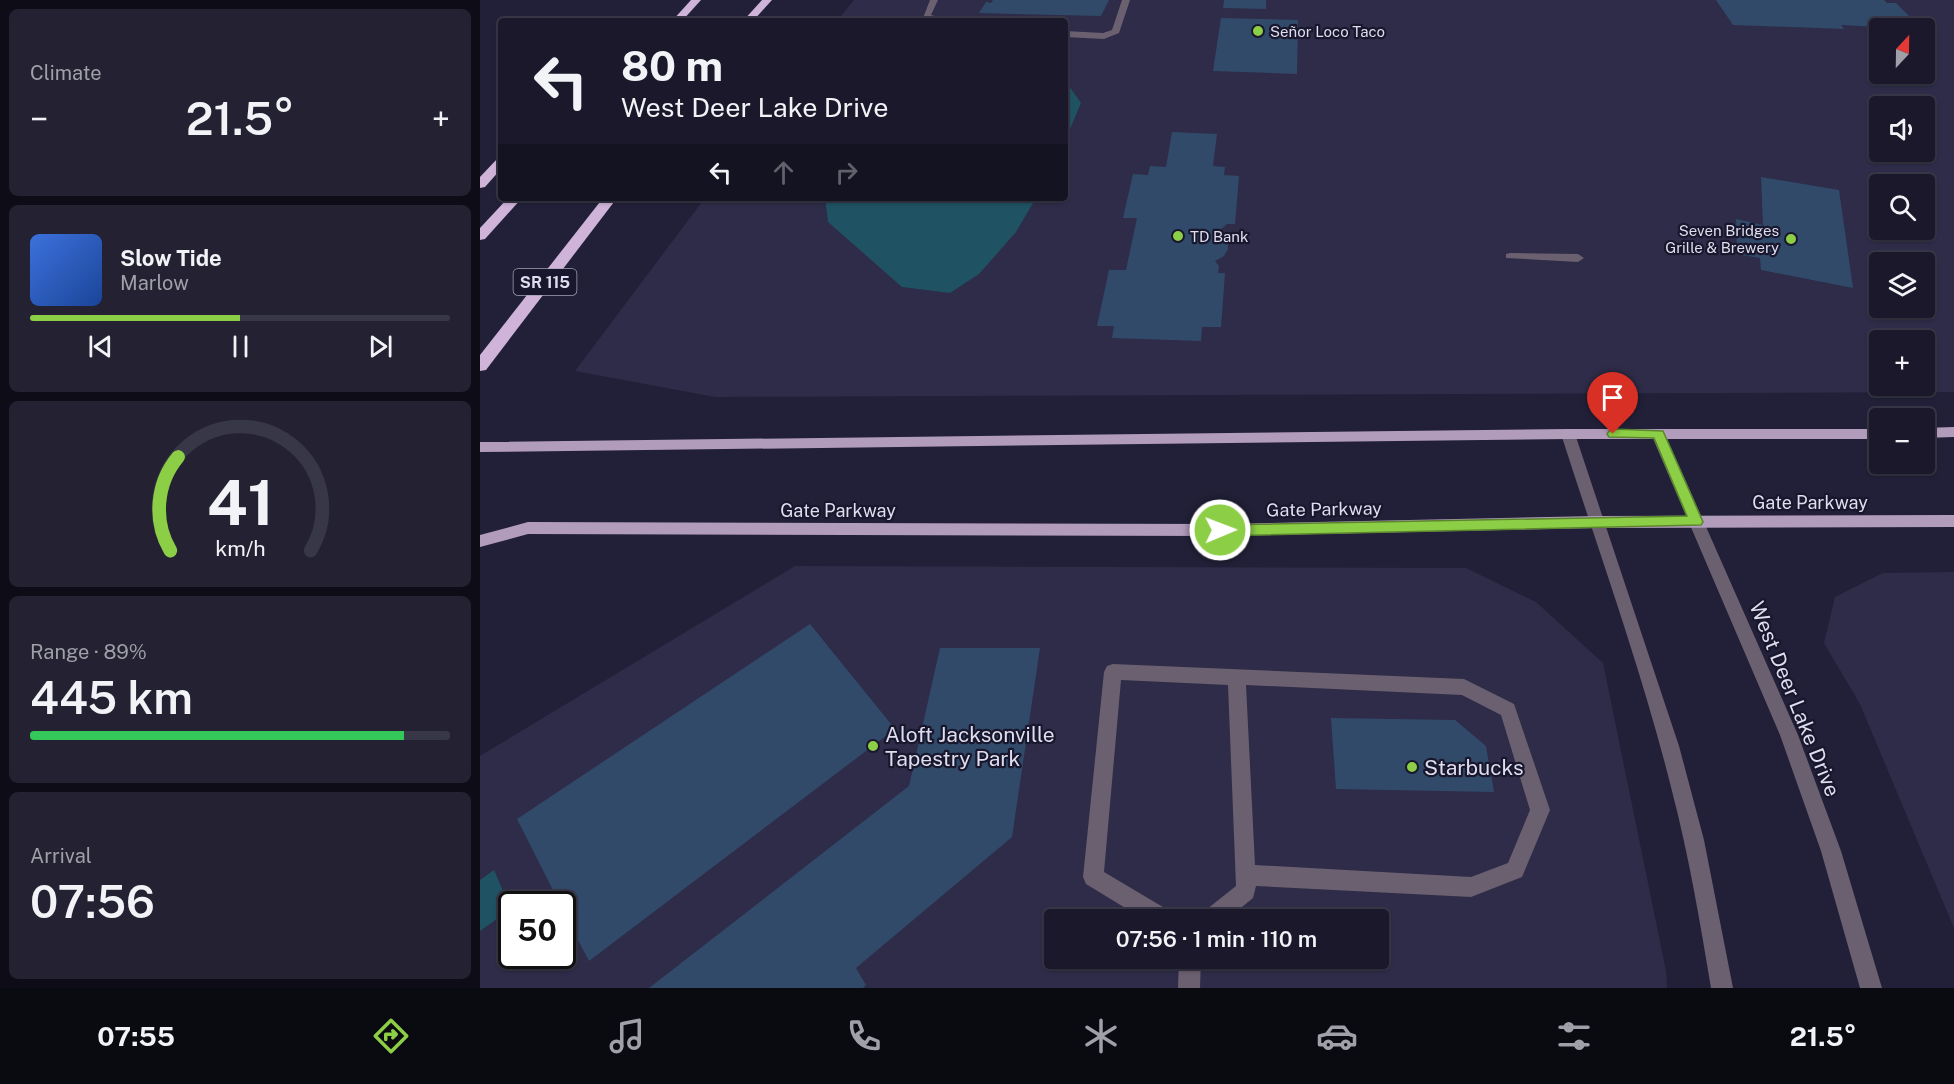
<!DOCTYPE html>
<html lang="en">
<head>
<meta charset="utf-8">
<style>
  :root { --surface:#1a182a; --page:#232132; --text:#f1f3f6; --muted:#9fa0a8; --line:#383747; --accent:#8cce45 }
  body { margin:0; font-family:"Public Sans",sans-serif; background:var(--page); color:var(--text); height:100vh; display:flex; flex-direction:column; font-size:22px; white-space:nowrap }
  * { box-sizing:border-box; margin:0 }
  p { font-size:20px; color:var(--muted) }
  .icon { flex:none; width:33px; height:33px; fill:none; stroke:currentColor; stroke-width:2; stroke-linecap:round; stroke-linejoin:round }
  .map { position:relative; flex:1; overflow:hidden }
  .details { display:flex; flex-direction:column; gap:9px; padding:9px; background:#0e0d17; width:480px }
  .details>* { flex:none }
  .banner { position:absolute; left:18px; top:18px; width:570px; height:183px; border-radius:6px; box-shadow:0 2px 4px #0004,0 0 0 2px var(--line); background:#1a182a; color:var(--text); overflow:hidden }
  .needle { width:39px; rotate:22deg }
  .fabs { position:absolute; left:1389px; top:18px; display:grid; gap:12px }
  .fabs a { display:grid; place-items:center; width:66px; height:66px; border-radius:6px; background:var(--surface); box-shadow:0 2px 4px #0004,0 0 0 2px var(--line); font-size:30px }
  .speed { position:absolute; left:18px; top:891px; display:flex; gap:12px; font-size:30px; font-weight:700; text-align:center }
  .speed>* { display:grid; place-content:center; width:78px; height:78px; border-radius:50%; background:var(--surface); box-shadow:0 2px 4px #0004,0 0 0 2px var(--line); line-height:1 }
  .speed .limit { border:3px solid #111; border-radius:9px; background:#fff; color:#111 }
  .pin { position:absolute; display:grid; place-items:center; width:51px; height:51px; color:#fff; margin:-62px -26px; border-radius:50% 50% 50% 0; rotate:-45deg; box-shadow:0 0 6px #0007 }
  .pin .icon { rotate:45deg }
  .me { position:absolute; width:66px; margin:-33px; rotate:89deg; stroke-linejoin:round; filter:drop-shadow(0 0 4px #0008) }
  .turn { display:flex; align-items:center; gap:21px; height:126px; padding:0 24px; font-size:27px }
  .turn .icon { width:78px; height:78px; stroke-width:2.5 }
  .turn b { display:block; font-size:42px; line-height:51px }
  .lanes { display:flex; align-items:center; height:57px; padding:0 24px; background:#0003; justify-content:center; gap:30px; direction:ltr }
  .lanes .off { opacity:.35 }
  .big { font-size:45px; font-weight:600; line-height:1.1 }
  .details .tile { flex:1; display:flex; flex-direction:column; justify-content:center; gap:9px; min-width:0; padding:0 21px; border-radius:9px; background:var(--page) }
  .details .dial { align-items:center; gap:0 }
  .dial svg { height:156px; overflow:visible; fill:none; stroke:var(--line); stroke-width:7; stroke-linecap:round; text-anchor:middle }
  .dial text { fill:var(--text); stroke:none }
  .song { display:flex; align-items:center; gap:18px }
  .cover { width:72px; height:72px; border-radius:9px; background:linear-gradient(135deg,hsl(220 70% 55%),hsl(220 70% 35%)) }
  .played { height:6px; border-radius:3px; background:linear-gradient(90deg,var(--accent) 50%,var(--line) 50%) }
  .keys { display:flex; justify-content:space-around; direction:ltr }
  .heat { display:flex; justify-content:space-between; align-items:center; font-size:33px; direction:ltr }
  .charge { height:9px; border-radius:4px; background:linear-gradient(90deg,#34c759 89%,var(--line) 0) }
  .trip { position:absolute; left:564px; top:909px; width:345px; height:60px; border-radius:6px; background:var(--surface); box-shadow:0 2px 4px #0004,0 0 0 2px var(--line); font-weight:600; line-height:60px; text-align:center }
  .tab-bar { display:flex; height:96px; justify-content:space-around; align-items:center; background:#0a0a11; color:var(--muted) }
  .tab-bar .icon { width:42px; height:42px }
  .tab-bar .current { color:var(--accent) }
  .tab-bar b { font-size:27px; color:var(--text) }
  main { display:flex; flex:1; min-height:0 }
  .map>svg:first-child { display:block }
  .built { fill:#2e2c48; fill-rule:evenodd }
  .water { fill:#1f5263 }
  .building { fill:#314a69 }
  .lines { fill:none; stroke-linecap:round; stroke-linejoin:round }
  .minor { fill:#6b606f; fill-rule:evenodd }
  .major { fill:#b29cbb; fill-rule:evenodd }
  .highway { fill:#cfb3d9; fill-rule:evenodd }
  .route { fill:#8cce45; stroke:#5b862d; stroke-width:1.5 }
  .poi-dot { fill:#8cce45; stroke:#18172d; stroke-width:2 }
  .labels { text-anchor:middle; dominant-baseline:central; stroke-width:4.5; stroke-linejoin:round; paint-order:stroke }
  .far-poi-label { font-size:15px; fill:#dedeee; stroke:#18172d; text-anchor:start }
  .shield { fill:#18172d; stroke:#a3a2b4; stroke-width:1.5 }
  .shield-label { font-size:16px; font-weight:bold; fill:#dedeee }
  .street-label { font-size:18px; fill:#dedeee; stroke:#18172d }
  .near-street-label { font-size:21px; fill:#dedeee; stroke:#18172d }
  .near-poi-label { font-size:21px; fill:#dedeee; stroke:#18172d; text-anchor:start }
</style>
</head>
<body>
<main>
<section class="details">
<div class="tile"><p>Climate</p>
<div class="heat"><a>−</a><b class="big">21.5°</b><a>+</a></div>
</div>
<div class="tile">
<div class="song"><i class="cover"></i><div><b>Slow Tide</b><p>Marlow</p></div></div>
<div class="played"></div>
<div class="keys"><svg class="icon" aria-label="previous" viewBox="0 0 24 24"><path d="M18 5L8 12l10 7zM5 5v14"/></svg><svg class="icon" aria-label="pause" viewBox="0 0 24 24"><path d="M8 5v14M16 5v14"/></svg><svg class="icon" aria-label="next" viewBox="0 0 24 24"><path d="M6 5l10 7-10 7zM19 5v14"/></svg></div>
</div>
<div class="tile dial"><svg viewBox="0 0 100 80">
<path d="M14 69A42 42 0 1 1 86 69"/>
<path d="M14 69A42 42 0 0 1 18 21" stroke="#8cce45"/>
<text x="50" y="56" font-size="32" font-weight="700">41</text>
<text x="50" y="72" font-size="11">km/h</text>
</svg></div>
<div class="tile"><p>Range · 89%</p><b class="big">445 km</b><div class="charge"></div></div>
<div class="tile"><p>Arrival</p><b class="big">07:56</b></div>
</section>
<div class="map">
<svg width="1474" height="988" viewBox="0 0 1474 988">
  <rect width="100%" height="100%" fill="#222038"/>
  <g class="built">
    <path d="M374 0H1474V392L235 397 95 371 225 198H585V21H357ZM1400 28H1444V74H1400ZM1400 106H1444V152H1400ZM1400 184H1444V230H1400ZM1400 262H1444V308H1400ZM1400 340H1444V386H1400Z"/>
    <path d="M315 566 986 568 1056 602 1123 663 1186 971 1187 988H0V756ZM32 904H82V956H32ZM574 920H898V958H574Z"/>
    <polygon points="1474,572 1474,928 1380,704 1344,643 1355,597 1403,573"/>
  </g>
  <g class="water">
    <polygon points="585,84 589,86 601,103 585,141"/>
    <polygon points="345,198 556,198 536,232 499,274 470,293 422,287 348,222"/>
    <polygon points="14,870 31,909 0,931 0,880"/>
  </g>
  <g class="building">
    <polygon points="513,0 629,0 621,16 499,13 506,2 511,3"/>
    <polygon points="744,0 786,0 786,9 743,8"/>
    <polygon points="1236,0 1404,0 1407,3 1416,3 1437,24 1397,22 1401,27 1361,25 1364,29 1253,25"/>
    <polygon points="741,18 818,20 817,74 733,71"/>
    <polygon points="692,132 737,134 733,166 745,167 744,175 759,176 755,224 747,224 739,231 748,241 748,249 744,256 735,261 739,266 738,273 745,273 741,327 722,327 721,341 632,338 634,326 617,326 629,270 646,270 657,218 643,218 653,174 668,175 670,166 686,167"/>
    <polygon points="1281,177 1359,190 1373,288 1281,270 1280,258 1257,254 1256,219 1283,225"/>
    <polygon points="330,624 415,729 109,961 82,910 82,904 80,904 37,819"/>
    <polygon points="460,648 560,648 532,837 376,968 386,985 383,988 169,988 429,786"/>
    <polygon points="851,718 975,720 1006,746 1014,792 856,789"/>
  </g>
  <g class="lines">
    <g class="minor">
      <polygon points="450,0 458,0 451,15 474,21 443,18"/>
      <polygon points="642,0 650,0 639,33 624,39 585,37 585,31 623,33 632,30"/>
      <polygon points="1030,253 1098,254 1104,258 1098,262 1026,258 1026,254"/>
      <path d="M1088 429 1095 434 1199 746 1224 840 1253 988H1231C1220 922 1209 856 1192 791 1162 670 1119 553 1081 434Z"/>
      <polygon points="1178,429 1185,434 1318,735 1361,851 1402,988 1380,988 1341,851 1300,735 1171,434"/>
      <path d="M633 664 984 679 1034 704 1070 810 1042 877 991 897 776 886 773 898 746 920H719L722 913 756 886 748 685 641 680 624 872 693 913 696 920H665L606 884 603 877 624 672 627 666ZM766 685 982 695 1021 715 1050 810 1028 863 991 877 775 865Z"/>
      <polygon points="699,958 721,958 720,988 698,988"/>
    </g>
    <g class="major">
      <polygon points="1474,427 1474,437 1444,438 1444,428"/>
      <polygon points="1088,429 1400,429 1400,439 1088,439 0,452 0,442"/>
      <polygon points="1474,515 1474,527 1117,528 739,536 48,534 0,547 0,535 48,522 739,524 1117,516"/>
    </g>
    <g class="highway">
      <polygon points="211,0 221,0 202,21 192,21"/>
      <polygon points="282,0 292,0 273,21 263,21"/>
      <polygon points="21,158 21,169 5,187 0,188 0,177 17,159"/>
      <polygon points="28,198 42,198 5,239 0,240 0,228"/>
      <polygon points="123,198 137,198 6,370 0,371 0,355"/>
    </g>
  </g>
  <polygon class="route" points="1133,429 1183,431 1223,522 1221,525 740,536 735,534 732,530 735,526 740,525 1207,516 1174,438 1129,437 1127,434 1129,431"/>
  <g class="poi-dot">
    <circle cx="778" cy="31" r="6"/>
    <circle cx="698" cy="236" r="6"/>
    <circle cx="1311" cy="239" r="6"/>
    <circle cx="393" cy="746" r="6"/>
    <circle cx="932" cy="767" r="6"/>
  </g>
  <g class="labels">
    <g class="far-poi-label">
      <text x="790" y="31">Señor Loco Taco</text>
      <text x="1299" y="230" text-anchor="end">Seven Bridges<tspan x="1299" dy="17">Grille &amp; Brewery</tspan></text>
      <text x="710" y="236">TD Bank</text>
    </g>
    <rect class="shield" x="33.5" y="269" width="63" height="26" rx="4.5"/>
    <g class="shield-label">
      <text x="65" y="282">SR 115</text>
    </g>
    <g class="street-label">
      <text x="1330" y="502">Gate Parkway</text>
      <text transform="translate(844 509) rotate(-1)">Gate Parkway</text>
      <text x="358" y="510">Gate Parkway</text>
    </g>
    <g class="near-street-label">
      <text transform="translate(1315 699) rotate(68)">West Deer Lake Drive</text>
    </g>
    <g class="near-poi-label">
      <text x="405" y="734">Aloft Jacksonville<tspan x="405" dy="24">Tapestry Park</tspan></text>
      <text x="944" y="767">Starbucks</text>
    </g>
  </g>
</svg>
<div class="fabs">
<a><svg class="needle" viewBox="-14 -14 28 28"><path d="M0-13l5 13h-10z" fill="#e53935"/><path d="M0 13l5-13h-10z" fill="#9fa0a8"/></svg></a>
<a><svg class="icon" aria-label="sound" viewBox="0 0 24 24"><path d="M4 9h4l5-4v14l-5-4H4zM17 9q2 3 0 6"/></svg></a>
<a><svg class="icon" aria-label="search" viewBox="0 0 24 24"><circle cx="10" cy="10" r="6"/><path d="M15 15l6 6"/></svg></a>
<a><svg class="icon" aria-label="layers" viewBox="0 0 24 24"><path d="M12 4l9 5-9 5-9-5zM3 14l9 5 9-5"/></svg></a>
<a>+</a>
<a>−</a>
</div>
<div class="speed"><div class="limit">50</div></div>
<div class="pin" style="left:1133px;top:434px;background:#d93025"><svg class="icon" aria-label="arrive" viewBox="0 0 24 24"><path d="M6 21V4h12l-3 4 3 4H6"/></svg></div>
<svg class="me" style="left:740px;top:530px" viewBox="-20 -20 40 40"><circle r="17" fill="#8cce45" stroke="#fff" stroke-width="3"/><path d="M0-11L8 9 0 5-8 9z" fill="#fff"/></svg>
<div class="trip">07:56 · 1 min · 110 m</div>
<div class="banner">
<div class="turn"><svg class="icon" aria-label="left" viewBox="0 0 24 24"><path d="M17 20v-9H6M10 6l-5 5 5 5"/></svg><div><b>80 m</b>West Deer Lake Drive</div></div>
<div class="lanes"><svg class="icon" aria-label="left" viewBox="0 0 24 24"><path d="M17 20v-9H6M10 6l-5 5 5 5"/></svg><svg class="icon off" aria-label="ahead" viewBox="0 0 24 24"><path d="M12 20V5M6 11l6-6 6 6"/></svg><svg class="icon off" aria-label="right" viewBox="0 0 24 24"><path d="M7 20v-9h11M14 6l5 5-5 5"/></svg></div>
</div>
</div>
</main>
<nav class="tab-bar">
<b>07:55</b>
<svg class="icon current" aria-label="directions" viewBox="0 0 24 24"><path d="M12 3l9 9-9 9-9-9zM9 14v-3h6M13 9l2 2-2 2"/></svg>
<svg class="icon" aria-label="music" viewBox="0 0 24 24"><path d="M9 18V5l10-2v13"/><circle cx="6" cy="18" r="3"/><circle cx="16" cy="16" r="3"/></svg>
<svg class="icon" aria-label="phone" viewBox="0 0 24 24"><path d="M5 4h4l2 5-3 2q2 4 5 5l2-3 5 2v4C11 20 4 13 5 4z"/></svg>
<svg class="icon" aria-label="climate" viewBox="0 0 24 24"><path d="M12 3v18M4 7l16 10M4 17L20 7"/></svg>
<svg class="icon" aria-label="car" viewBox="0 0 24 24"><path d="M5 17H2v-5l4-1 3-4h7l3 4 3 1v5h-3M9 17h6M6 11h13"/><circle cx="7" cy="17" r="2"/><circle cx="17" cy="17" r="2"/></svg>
<svg class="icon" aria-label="filters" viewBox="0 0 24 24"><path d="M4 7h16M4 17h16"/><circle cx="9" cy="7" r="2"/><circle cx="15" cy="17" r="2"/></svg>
<b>21.5°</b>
</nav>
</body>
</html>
